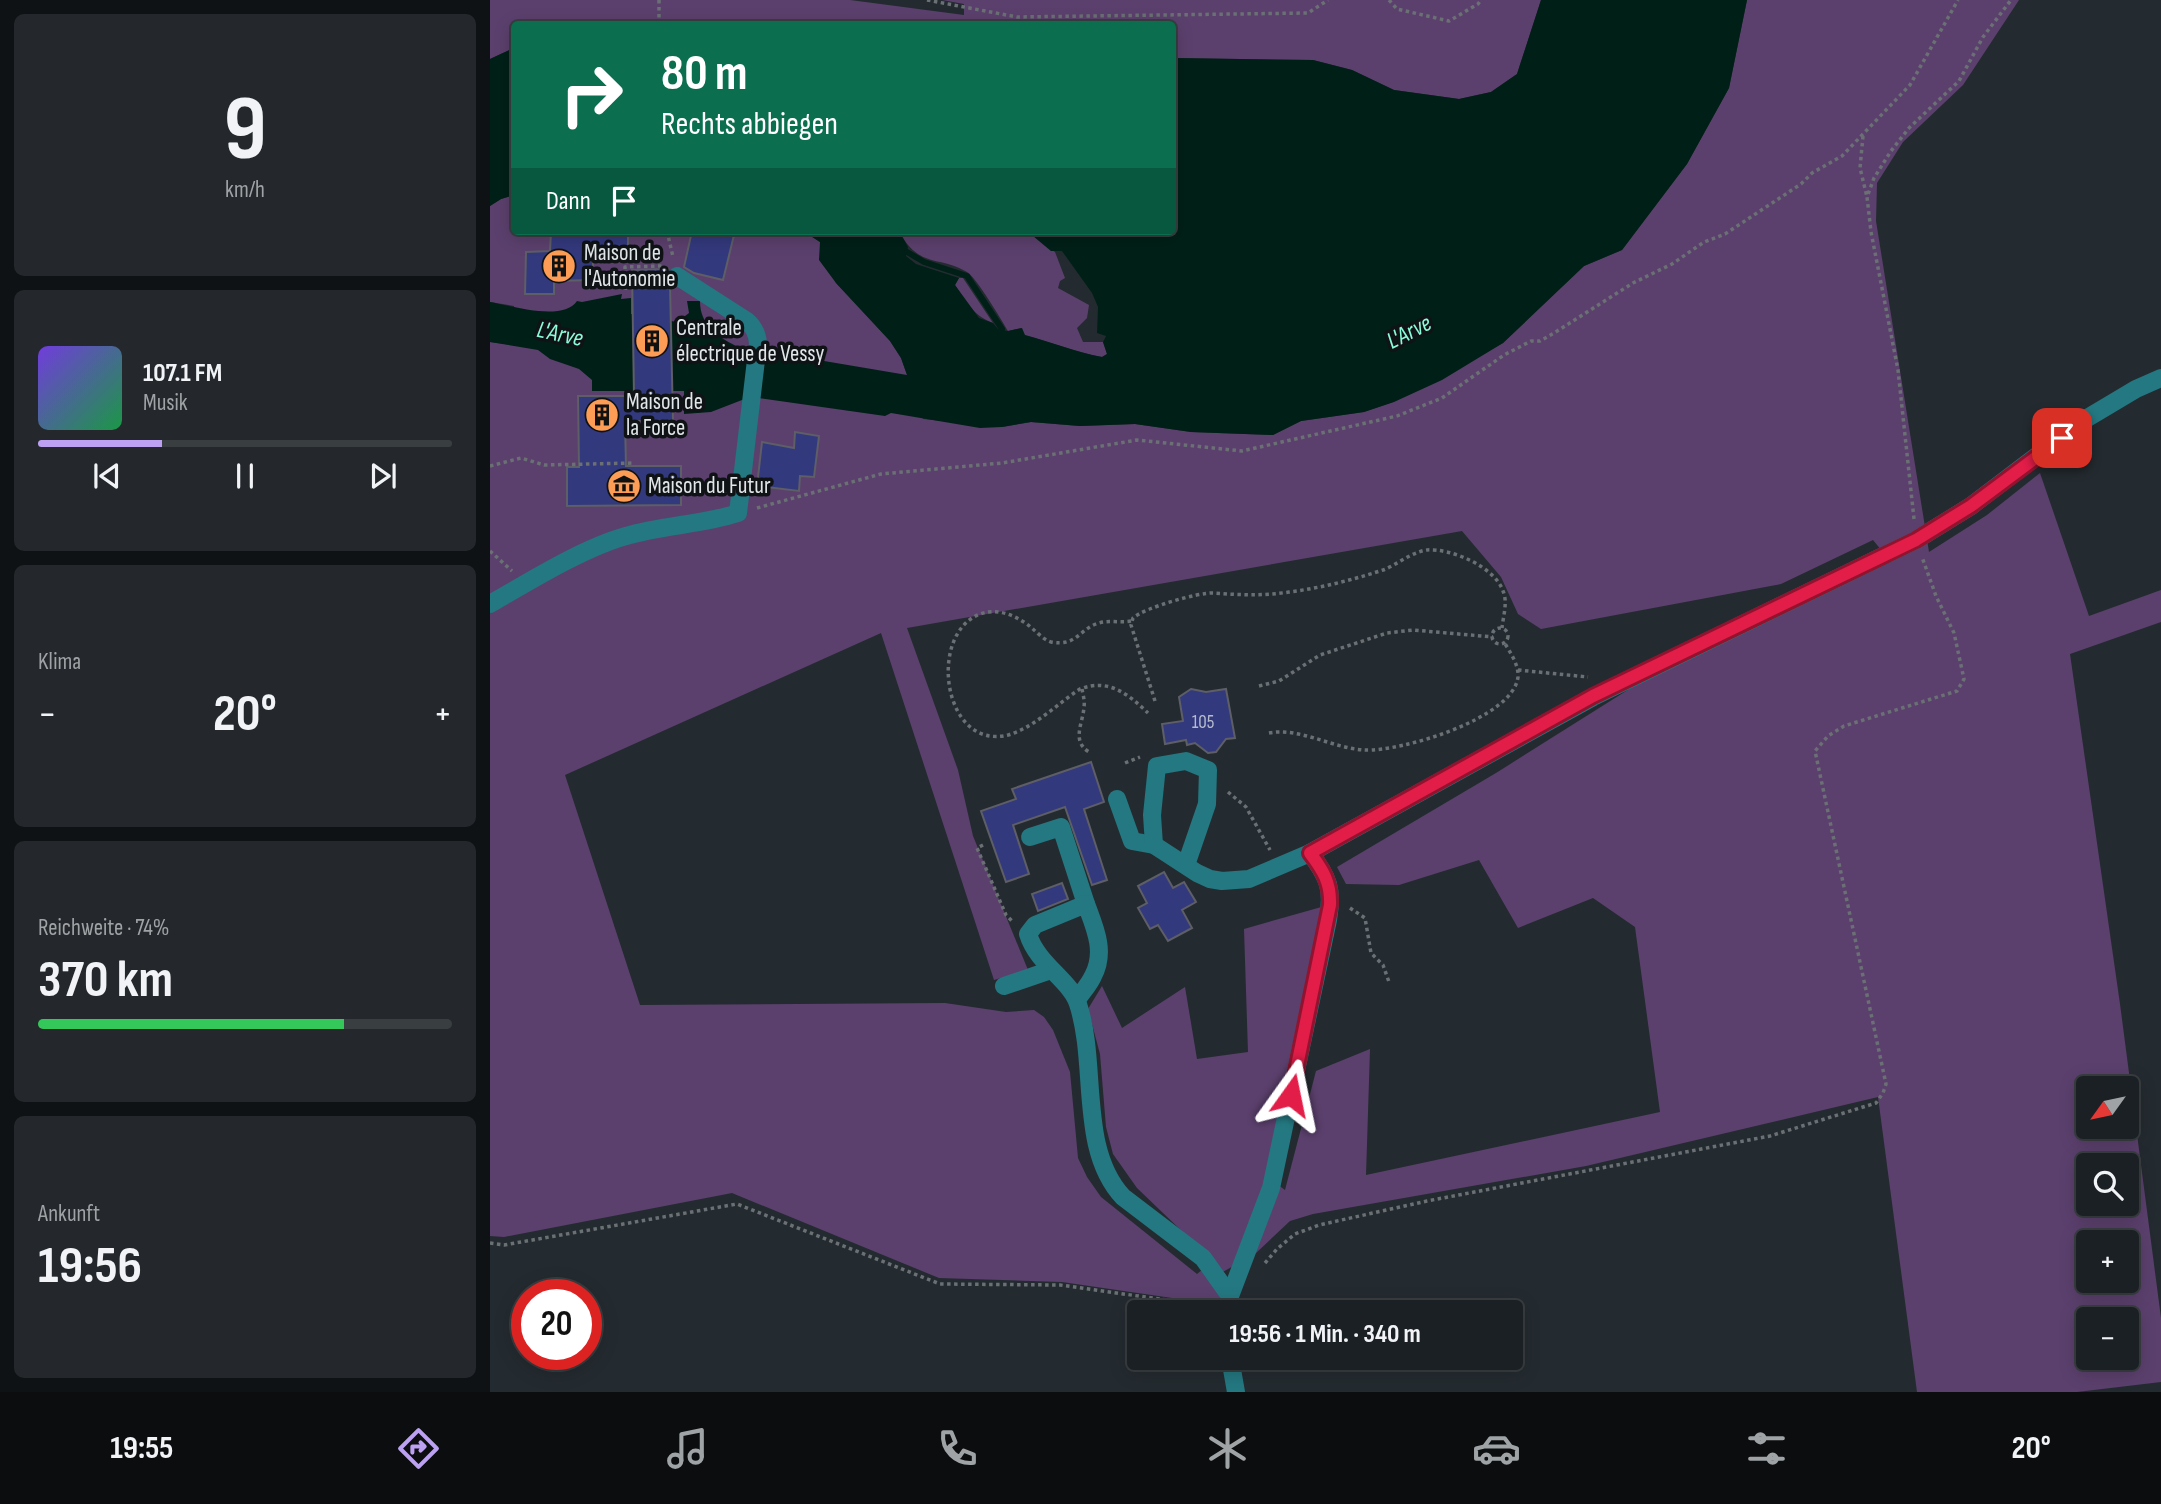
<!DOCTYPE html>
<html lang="de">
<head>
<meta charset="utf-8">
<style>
  :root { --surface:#1b2024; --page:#24282c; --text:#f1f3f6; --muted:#a0a3a6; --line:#393e41; --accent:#bca0f2 }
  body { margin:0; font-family:"Sofia Sans Condensed",sans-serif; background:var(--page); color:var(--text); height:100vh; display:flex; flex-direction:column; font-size:26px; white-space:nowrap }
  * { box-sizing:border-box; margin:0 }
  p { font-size:23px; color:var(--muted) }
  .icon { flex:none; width:38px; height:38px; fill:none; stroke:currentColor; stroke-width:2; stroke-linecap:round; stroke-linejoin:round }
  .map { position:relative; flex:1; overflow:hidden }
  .sheet { display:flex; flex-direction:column; gap:14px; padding:14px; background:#0f1214; width:490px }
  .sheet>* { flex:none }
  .hud { position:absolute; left:21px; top:21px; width:665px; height:214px; border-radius:7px; box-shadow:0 4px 18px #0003,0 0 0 2px var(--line); background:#0b6e4f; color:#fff; overflow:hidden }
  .needle { width:46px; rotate:237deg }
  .buttons { position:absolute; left:1586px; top:1076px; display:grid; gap:14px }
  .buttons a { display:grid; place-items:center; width:63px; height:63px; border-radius:7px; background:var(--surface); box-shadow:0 4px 18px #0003,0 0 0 2px var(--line); font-size:35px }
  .speed { position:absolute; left:21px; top:1279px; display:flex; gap:14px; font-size:35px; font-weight:700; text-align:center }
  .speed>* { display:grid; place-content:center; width:91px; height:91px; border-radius:50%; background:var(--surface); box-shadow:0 4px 18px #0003,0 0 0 2px var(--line); line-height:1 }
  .speed .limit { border:10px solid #d22; background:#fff; color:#111 }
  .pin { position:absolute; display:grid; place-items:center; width:60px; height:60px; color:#fff; margin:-30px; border-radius:14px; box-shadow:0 4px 10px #0006 }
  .me { position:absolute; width:77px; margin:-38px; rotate:12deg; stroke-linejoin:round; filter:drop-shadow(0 0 5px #0008) }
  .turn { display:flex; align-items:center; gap:24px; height:147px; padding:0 35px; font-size:32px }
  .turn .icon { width:91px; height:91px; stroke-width:2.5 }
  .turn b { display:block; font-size:49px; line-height:60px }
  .then { display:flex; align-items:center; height:66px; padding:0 35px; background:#0003; gap:14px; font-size:26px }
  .big { font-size:52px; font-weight:700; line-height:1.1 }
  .sheet .widget { flex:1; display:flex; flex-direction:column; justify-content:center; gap:10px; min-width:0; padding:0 24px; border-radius:10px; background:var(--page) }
  .sheet .dial { align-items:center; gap:0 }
  .dial b { font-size:91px; line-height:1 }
  .song { display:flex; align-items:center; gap:21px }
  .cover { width:84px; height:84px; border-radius:10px; background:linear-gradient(135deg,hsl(260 70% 55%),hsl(140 70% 35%)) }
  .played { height:7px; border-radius:4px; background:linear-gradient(90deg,var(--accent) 30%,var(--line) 30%) }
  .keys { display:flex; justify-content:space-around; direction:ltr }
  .heat { display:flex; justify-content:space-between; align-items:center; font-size:38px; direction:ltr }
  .charge { height:10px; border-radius:5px; background:linear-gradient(90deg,#34c759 74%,var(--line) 0) }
  .trip { position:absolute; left:637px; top:1300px; width:396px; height:70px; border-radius:7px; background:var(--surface); box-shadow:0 4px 18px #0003,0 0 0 2px var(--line); font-weight:700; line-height:70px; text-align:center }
  .tab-bar { display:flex; height:112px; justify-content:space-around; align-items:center; background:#0b0d0e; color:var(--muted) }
  .tab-bar .icon { width:49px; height:49px }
  .tab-bar .active { color:var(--accent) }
  .tab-bar b { font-size:32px; color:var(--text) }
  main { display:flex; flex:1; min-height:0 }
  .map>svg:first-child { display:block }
  .green { fill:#5b406d; fill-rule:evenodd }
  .water { fill:#002017 }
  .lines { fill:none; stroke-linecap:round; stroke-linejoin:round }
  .stream { stroke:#002017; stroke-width:6 }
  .building { fill:#33397d; stroke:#5d5e66; stroke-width:2 }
  .path { stroke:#6a7074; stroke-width:3.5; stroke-dasharray:3.5 3.5; stroke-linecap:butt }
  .minor { stroke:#247881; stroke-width:18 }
  .route-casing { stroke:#92132f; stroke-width:18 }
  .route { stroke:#e11d48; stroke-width:12 }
  .labels { text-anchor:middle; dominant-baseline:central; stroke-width:7; stroke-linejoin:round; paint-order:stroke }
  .number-label { font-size:19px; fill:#b6bbce }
  .poi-label { font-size:23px; fill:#e1e6e9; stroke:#101315; text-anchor:start }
  .water-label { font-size:24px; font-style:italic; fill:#8bfbd8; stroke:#101315 }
</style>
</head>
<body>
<main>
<section class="sheet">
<div class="widget dial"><b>9</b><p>km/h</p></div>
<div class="widget">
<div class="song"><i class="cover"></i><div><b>107.1 FM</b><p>Musik</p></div></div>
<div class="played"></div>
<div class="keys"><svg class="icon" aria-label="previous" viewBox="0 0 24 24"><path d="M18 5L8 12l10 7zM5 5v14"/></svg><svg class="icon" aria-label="pause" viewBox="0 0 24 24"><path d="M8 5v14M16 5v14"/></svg><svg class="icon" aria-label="next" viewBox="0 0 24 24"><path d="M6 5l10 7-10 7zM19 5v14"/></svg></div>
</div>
<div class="widget"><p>Klima</p>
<div class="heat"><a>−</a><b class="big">20°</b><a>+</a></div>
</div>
<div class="widget"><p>Reichweite · 74%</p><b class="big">370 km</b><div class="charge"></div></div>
<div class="widget"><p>Ankunft</p><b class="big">19:56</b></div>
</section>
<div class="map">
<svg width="1671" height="1392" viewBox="0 0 1671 1392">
  <rect width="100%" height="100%" fill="#242b30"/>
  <g class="green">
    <polygon points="0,0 360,0 474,15 474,4 452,0 1051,0 1027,74 1001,92 969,99 904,90 862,70 823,60 683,58 682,24 220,24 178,20 147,24 24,24 24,48 0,59"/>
    <path d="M1257 0H1529L1473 85 1413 142 1387 183 1386 221 1439 552 1497 515 1550 473 1599 616 1671 590V622L1580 654 1630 1004 1671 1318V1382L1587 1392H1427L1388 1097 1096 1166 823 1214 800 1221 766 1253 731 1273 730 1305 572 1282 449 1278 242 1193 14 1237 0 1236V342L21 345 24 306 0 302V206L11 199 24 195V231H313L330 242 346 283 400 341 411 358 433 419 512 427 541 422 590 426 645 424 701 432 783 435 811 421 874 412 903 402 925 391 1013 343 1094 266 1132 250 1197 164 1239 88ZM972 531 1011 577 1028 614 1051 629 1291 584 1383 540 1401 562 1168 671 1006 773 847 867 856 884 909 885 989 860 1028 928 1103 898 1145 927 1170 1112 876 1175 880 1049 826 1071 795 1190 776 1176 835 906 754 929 758 1052 707 1059 695 987 632 1028 612 986 598 1009 610 1054 616 1127 623 1154 647 1188 723 1261 707 1274 611 1197 597 1177 588 1158 580 1072 563 1030 554 1017 544 1010 516 1012 455 1003 150 1005 75 775 391 633 504 980 538 970 483 836 468 770 417 628ZM1598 1088H1636V1127H1598ZM1598 1166H1636V1204H1598ZM1598 1242H1636V1281H1598ZM1598 1320H1636V1358H1598Z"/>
    <path d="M409 231H537L565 252 575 278 570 281 568 288 599 305 597 318 587 328 593 342H613L617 354 612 357C585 352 561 342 534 335L531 328 518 331C511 319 486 277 477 272 448 255 429 269 409 231Z"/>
    <path d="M469 278H473L503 323C484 316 476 302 465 285Z"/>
  </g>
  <g class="water">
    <path d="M1051 0H1257L1239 88 1197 164 1132 250 1094 266 1013 343 952 380 904 402 874 412 811 421 783 435 701 432 645 424 590 426 541 422 512 427 490 428 401 413 395 416 268 398V401L252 400 221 412 194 414V391H102V380L89 369 60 359 48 350 0 342V302C22 306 73 322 87 301L92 302 132 294 131 299 141 298V314L187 322 199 313 197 301H210C210 325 227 336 246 346L417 375 411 358 400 341 346 283 329 260 330 242 313 231H409L418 247 416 256 426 264 469 278 465 285 489 318 503 323 508 329 518 331 532 328 535 335C561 342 586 352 612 357L617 354 613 342 616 336 607 333 608 307 602 293 572 251H561L537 231H682L683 58 823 60 862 70 904 90 969 99 1001 92 1027 74Z"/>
    <polygon points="24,48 24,195 11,199 0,206 0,59"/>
  </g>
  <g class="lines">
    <polyline class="stream" points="417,252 434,262 477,276 512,329"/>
  </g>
  <g class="building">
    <polygon points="138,231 138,257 103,256 103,280 64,281 64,294 35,294 36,252 60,251 61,232"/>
    <polygon points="202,231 245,231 233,280 204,273 194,267"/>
    <polygon points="178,269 176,276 180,285 183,421 135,421 136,466 191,466 191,505 77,506 77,467 89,467 88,396 144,396 142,270"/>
    <polygon points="305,432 329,436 324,477 310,476 309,491 267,486 272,442 304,448"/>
    <polygon points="701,689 716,692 736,689 745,738 736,739 726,752 718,753 705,743 697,745 696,740 675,744 672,724 693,721 689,697"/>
    <polygon points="601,762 614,802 594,809 617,880 602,885 575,807 523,825 539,874 516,882 491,811 526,799 522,789"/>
    <polygon points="674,872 683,888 694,882 706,902 692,910 702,928 678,941 668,925 660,929 648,908 657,903 648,886"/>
    <polygon points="572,883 578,899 548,911 542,894"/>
  </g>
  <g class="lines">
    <g class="path">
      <polyline points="169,0 169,24"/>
      <polyline points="437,0 527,17 818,13 838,0"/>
      <polyline points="899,0 907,9 959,21 988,4 991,0"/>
      <polyline points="1373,136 1370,168 1377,197"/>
      <polyline points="177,231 183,257"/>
      <polyline points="135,290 135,267 172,266"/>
      <polyline points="0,466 31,458 54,465 144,463"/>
      <polyline points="267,508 391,474 512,463 647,440 752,451 907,416 952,398 1014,355 1041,341 1050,341 1064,333 1143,283 1182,264 1214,242 1235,234 1311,184 1322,173 1352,156 1420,85 1468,0"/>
      <polyline points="1424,519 1408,370 1381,232 1377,197 1384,178 1401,151 1419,128 1469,81 1493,37 1521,0"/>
      <polyline points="0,551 22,571"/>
      <path d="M641 621C630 623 619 620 609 623 590 628 587 647 561 642 554 640 549 634 544 630 530 617 509 607 490 614 437 634 453 751 518 735 545 727 567 704 590 689 619 678 638 694 658 713"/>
      <circle cx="1010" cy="636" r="8"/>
      <polyline points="1028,670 1098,677"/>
      <polyline points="769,686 789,681 830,655 897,633 923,630 1003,637"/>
      <path d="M592 689C593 695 595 701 594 707 593 723 581 741 599 752"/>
      <path d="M665 701 641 625 643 618C654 608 709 592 724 593 749 595 773 596 799 592 831 588 862 580 893 570 907 565 921 552 937 550 961 548 1005 567 1013 591 1018 602 1013 617 1012 628"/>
      <path d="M779 733C809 727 842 748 874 750 910 752 1023 719 1028 677 1029 665 1020 652 1014 642"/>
      <polyline points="635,763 650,757"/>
      <polyline points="738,792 756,807 780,850"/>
      <polyline points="493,845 487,848 516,915 523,922"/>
      <polyline points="860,908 875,918 881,953 893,965 899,982"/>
      <polyline points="0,1243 14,1245 247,1204 450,1284 570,1285 719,1306"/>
      <polyline points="775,1263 787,1249 805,1234 829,1225 937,1201 1280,1136 1386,1103 1393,1093 1396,1084 1325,751 1338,736 1354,726 1467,691 1474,679 1464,633 1446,596 1432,557"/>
    </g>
    <g class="minor">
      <path d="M0 604C40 581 93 548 136 536 173 525 211 525 248 513L268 343C267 333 264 327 257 321L187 276"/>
      <path d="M627 799 642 841 664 845 707 873 720 879 732 881 759 879 820 853C839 878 843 889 838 920L781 1188 740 1296 739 1312"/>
      <polyline points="540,837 571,827 596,904"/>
      <polyline points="664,845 662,815 667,766 696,761 718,770 717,804 696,865"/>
      <polyline points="820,853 1103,697 1426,540 1481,506 1594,420 1646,389 1671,378"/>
      <polyline points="514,986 561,970"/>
      <path d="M587 1000C592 992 599 985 603 976 616 952 605 928 596 904L545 925 538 934C547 964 581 981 588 1004 608 1065 588 1149 633 1197L713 1258 740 1296"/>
      <polyline points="740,1358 746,1392"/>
    </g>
  </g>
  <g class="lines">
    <g class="route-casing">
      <path id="route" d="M801 1095 840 905C841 883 833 870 820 853L1103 696 1426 540 1481 506 1572 438"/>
    </g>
    <use href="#route" class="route"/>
  </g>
  <defs>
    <g id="building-disc" transform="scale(1.75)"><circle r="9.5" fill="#fd9d55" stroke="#101315"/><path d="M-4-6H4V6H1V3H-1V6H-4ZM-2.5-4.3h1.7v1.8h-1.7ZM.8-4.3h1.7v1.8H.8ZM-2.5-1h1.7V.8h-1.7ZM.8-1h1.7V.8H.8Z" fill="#111"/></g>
    <g id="museum-disc" transform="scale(1.75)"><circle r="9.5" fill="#fd9d55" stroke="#101315"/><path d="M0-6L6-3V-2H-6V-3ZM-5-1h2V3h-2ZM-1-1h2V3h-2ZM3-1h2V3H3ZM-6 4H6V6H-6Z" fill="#111"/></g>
  </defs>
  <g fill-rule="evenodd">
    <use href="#building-disc" x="69" y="266"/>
    <use href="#building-disc" x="162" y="341"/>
    <use href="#building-disc" x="112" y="415"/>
    <use href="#museum-disc" x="134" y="486"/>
  </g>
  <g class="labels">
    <g class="number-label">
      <text x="713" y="722">105</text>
    </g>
    <g class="poi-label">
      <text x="94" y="253">Maison de<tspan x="94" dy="26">l'Autonomie</tspan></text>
      <text x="186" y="328">Centrale<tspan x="186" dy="26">électrique de Vessy</tspan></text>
      <text x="136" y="402">Maison de<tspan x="136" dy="26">la Force</tspan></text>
      <text x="158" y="486">Maison du Futur</text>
    </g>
    <g class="water-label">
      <text transform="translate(919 332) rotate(-27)">L'Arve</text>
      <text transform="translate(70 334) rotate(12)">L'Arve</text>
    </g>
  </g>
</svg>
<div class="buttons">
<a><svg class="needle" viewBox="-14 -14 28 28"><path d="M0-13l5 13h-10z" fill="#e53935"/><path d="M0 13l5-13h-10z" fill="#a0a3a6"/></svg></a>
<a><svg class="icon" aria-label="search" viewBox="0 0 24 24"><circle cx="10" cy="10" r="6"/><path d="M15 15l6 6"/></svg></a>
<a>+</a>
<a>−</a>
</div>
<div class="speed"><div class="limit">20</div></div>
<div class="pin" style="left:1572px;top:438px;background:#d93025"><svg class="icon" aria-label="arrive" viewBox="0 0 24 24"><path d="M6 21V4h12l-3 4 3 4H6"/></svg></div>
<svg class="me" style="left:801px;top:1095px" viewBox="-20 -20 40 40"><path d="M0-17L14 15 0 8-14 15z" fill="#e11d48" stroke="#fff" stroke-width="4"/></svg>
<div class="trip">19:56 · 1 Min. · 340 m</div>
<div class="hud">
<div class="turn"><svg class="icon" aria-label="right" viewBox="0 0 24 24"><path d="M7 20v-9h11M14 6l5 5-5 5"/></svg><div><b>80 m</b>Rechts abbiegen</div></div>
<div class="then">Dann<svg class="icon" aria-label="arrive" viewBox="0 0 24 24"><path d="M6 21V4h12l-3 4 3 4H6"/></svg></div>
</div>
</div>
</main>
<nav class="tab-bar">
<b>19:55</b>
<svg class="icon active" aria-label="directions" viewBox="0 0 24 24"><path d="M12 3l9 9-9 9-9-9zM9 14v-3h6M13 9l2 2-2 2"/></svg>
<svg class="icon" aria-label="music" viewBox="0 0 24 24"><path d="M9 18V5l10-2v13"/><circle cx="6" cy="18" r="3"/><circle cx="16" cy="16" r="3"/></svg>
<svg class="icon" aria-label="phone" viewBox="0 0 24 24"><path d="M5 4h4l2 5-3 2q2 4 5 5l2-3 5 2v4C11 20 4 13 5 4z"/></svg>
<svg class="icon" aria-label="climate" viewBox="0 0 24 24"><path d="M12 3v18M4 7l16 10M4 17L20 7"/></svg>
<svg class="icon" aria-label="car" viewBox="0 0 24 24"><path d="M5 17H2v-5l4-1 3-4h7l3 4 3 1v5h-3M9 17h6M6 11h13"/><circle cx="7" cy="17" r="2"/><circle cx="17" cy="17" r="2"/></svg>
<svg class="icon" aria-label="filters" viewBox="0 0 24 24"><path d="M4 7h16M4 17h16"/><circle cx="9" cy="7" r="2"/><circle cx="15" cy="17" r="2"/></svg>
<b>20°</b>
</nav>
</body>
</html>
